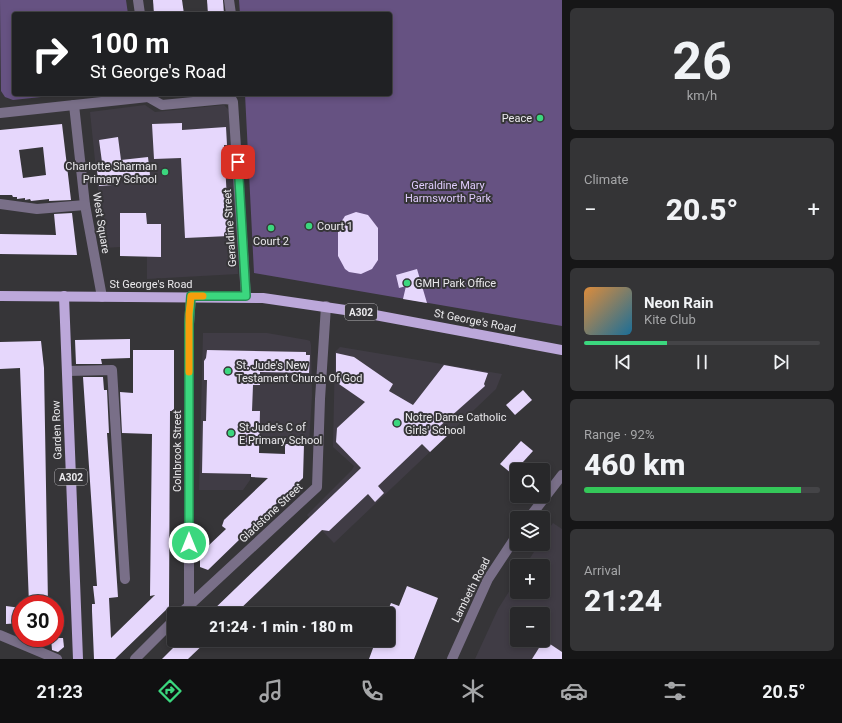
<!DOCTYPE html>
<html lang="en">
<head>
<meta charset="utf-8">
<style>
  :root { --surface:#28282a; --page:#343436; --text:#f1f3f6; --muted:#a5a6a8; --line:#444447; --accent:#3bd77e }
  body { margin:0; font-family:Roboto,sans-serif; background:var(--page); color:var(--text); height:100vh; display:flex; flex-direction:column; font-size:15px; white-space:nowrap }
  * { box-sizing:border-box; margin:0 }
  p { font-size:13px; color:var(--muted) }
  .icon { flex:none; width:22px; height:22px; fill:none; stroke:currentColor; stroke-width:2; stroke-linecap:round; stroke-linejoin:round }
  .map { position:relative; flex:1; overflow:hidden }
  .side { display:flex; flex-direction:column; gap:8px; padding:8px; background:#161617; width:280px }
  .side>* { flex:none }
  .hud { position:absolute; left:12px; top:12px; width:380px; height:84px; border-radius:4px; box-shadow:0 2px 6px #0003,0 0 0 1px var(--line); background:#202124; color:#fff; overflow:hidden }
  .fabs { position:absolute; left:510px; top:463px; display:grid; gap:8px }
  .fabs a { display:grid; place-items:center; width:40px; height:40px; border-radius:4px; background:var(--surface); box-shadow:0 2px 6px #0003,0 0 0 1px var(--line); font-size:20px }
  .speed { position:absolute; left:12px; top:595px; display:flex; gap:8px; font-size:20px; font-weight:700; text-align:center }
  .speed>* { display:grid; place-content:center; width:52px; height:52px; border-radius:50%; background:var(--surface); box-shadow:0 2px 6px #0003,0 0 0 1px var(--line); line-height:1 }
  .speed .limit { border:6px solid #d22; background:#fff; color:#111 }
  .pin { position:absolute; display:grid; place-items:center; width:34px; height:34px; color:#fff; margin:-17px; border-radius:8px; box-shadow:0 2px 6px #0006 }
  .me { position:absolute; width:44px; margin:-22px; rotate:0deg; stroke-linejoin:round; filter:drop-shadow(0 0 3px #0008) }
  .turn { display:flex; align-items:center; gap:14px; height:84px; padding:0 12px; font-size:18px }
  .turn .icon { width:52px; height:52px; stroke-width:2.5 }
  .turn b { display:block; font-size:28px; line-height:34px }
  .big { font-size:30px; font-weight:800; line-height:1.1 }
  .side .widget { flex:1; display:flex; flex-direction:column; justify-content:center; gap:6px; min-width:0; padding:0 14px; border-radius:6px; background:var(--page) }
  .side .dial { align-items:center; gap:0 }
  .dial b { font-size:52px; line-height:1 }
  .song { display:flex; align-items:center; gap:12px }
  .cover { width:48px; height:48px; border-radius:6px; background:linear-gradient(135deg,hsl(30 70% 55%),hsl(200 70% 35%)) }
  .played { height:4px; border-radius:2px; background:linear-gradient(90deg,var(--accent) 35%,var(--line) 35%) }
  .keys { display:flex; justify-content:space-around; direction:ltr }
  .heat { display:flex; justify-content:space-between; align-items:center; font-size:22px; direction:ltr }
  .charge { height:6px; border-radius:3px; background:linear-gradient(90deg,#34c759 92%,var(--line) 0) }
  .trip { position:absolute; left:167px; top:607px; width:228px; height:40px; border-radius:4px; background:var(--surface); box-shadow:0 2px 6px #0003,0 0 0 1px var(--line); font-weight:800; line-height:40px; text-align:center }
  .dock { display:flex; height:64px; justify-content:space-around; align-items:center; background:#101011; color:var(--muted) }
  .dock .icon { width:28px; height:28px }
  .dock .selected { color:var(--accent) }
  .dock b { font-size:18px; color:var(--text) }
  main { display:flex; flex:1; min-height:0 }
  .map>svg:first-child { display:block }
  .built { fill:#403c45; fill-rule:evenodd }
  .green { fill:#665282 }
  .building { fill:#e6d7fc; fill-rule:evenodd }
  .lines { fill:none; stroke-linecap:round; stroke-linejoin:round }
  .minor { stroke:#796f88; stroke-width:10 }
  .major { stroke:#bca8da; stroke-width:10 }
  .route-casing { stroke:#268c52; stroke-width:10 }
  .route { stroke:#3bd77e; stroke-width:7 }
  .slow { stroke:#f59e0b; stroke-width:7 }
  .poi-dot { fill:#3bd77e; stroke:#363538; stroke-width:1.5 }
  .labels { text-anchor:middle; dominant-baseline:central; stroke-width:4; stroke-linejoin:round; paint-order:stroke }
  .shield { fill:#363538; stroke:#b4b3b6; stroke-width:1 }
  .shield-label { font-size:10px; font-weight:bold; fill:#eae9ec }
  .poi-label { font-size:11px; fill:#eae9ec; stroke:#363538; text-anchor:start }
  .park-label { font-size:11px; fill:#dfcbfc; stroke:#363538 }
  .street-label { font-size:11px; fill:#eae9ec; stroke:#363538 }
</style>
</head>
<body>
<main>
<div class="map">
<svg width="562" height="659" viewBox="0 0 562 659">
  <rect width="100%" height="100%" fill="#363538"/>
  <g class="built">
    <polygon points="145,105 155,112 224,105 231,112 238,274 147,279 147,256 161,256 161,225 147,224 146,213 120,213 120,247 104,248 90,112"/>
    <polygon points="203,333 267,333 307,340 310,341 311,345 312,395 309,443 251,443 250,480 243,490 199,490"/>
    <polygon points="340,347 502,374 496,389 334,543 307,515 352,470 354,466 333,447 335,352"/>
    <path d="M553 523 562 529V659H475L498 609 517 579V592H543V566H525L539 544H543V537ZM517 614H543V640H517Z"/>
  </g>
  <g class="green">
    <polygon points="0,0 126,0 128,14 14,14 14,94 69,94 13,100 5,97 1,91"/>
    <polygon points="239,0 562,0 562,326 254,273 245,94 390,94 390,14 240,14"/>
  </g>
  <g class="building">
    <polygon points="153,0 182,0 184,14 154,14"/>
    <polygon points="207,0 223,0 224,14 208,14"/>
    <polygon points="182,123 182,130 226,127 227,145 224,145 229,236 185,238 181,158 154,159 152,124"/>
    <path d="M62 124 71 200 49 201V199L31 201 30 199 25 200V198L17 199V197H13L12 195H0V130ZM43 147 46 175 23 178 19 150Z"/>
    <polygon points="118,137 121,160 148,157 150,175 111,178 112,185 99,186 96,163 102,162 99,140"/>
    <polygon points="356,212 368,215 378,228 378,260 372,269 361,274 349,272 345,269 338,256 338,227 345,216"/>
    <polygon points="72,213 77,255 0,254 0,234 56,235 54,214"/>
    <polygon points="120,213 146,213 147,224 161,224 161,257 120,256"/>
    <polygon points="417,269 427,303 403,299 406,286 399,288 396,275"/>
    <polygon points="130,339 130,358 101,359 102,364 76,364 75,340"/>
    <polygon points="41,341 44,368 48,604 29,604 20,368 0,369 0,342"/>
    <polygon points="133,350 174,350 174,411 170,411 169,607 115,659 94,659 92,611 92,604 95,604 93,586 97,586 83,377 103,377 104,390 107,390 109,433 107,433 118,597 109,598 111,638 155,595 150,596 152,434 122,433 120,392 133,393"/>
    <polygon points="207,350 306,352 306,355 310,355 309,373 260,372 260,385 253,385 252,411 260,411 259,453 285,454 285,444 304,444 303,478 208,570 200,567 200,548 207,547 226,529 222,526 224,520 268,478 251,477 251,474 202,473 203,421 206,421 207,380 204,380 204,361 206,358"/>
    <polygon points="336,353 354,357 393,384 389,391 413,405 444,365 488,373 484,384 485,386 440,426 448,435 430,452 422,444 378,486 384,493 375,502 368,494 329,531 322,530 235,614 209,614 361,468 336,442 337,428 365,402 336,382"/>
    <polygon points="523,390 532,400 515,415 506,405"/>
    <polygon points="521,441 533,451 512,474 500,464"/>
    <polygon points="407,586 438,598 414,659 369,659 376,640 388,640 388,610 391,603 399,606"/>
    <polygon points="6,606 21,608 21,623 6,624"/>
    <polygon points="51,638 63,638 64,647 58,652 52,650"/>
    <polygon points="181,640 208,640 188,659 162,659"/>
    <polygon points="544,640 562,652 562,659 532,659"/>
  </g>
  <g class="lines">
    <g class="minor">
      <polyline points="138,0 140,14"/>
      <polyline points="229,0 231,14"/>
      <polyline points="148,97 162,105 225,99 232,100 233,102 246,297"/>
      <polyline points="74,105 85,205 102,297"/>
      <polyline points="0,113 148,97 148,94"/>
      <polyline points="0,204 37,209 85,205"/>
      <polyline points="67,371 112,370 125,579"/>
      <polyline points="529,518 562,475"/>
      <polyline points="189,605 189,324 191,296"/>
      <polyline points="180,614 317,487 320,399 326,306"/>
      <polyline points="0,635 57,659"/>
      <polyline points="135,659 174,620"/>
      <polyline points="452,659 488,579 517,535"/>
    </g>
    <g class="major">
      <polyline points="0,296 263,298 359,312 562,350"/>
      <polyline points="64,296 78,659"/>
    </g>
  </g>
  <g class="lines">
    <g class="route-casing">
      <polyline id="route" points="189,543 189,324 191,296 246,296 238,162"/>
    </g>
    <use href="#route" class="route"/>
    <polyline class="slow" points="189,372 189,314 191,296 203,296"/>
  </g>
  <g class="poi-dot">
    <circle cx="540" cy="118" r="4"/>
    <circle cx="165" cy="172" r="4"/>
    <circle cx="309" cy="226" r="4"/>
    <circle cx="271" cy="228" r="4"/>
    <circle cx="407" cy="283" r="4"/>
    <circle cx="228" cy="371" r="4"/>
    <circle cx="397" cy="423" r="4"/>
    <circle cx="231" cy="433" r="4"/>
  </g>
  <g class="labels">
    <g class="shield">
      <rect x="345" y="304" width="32" height="16" rx="3"/>
      <rect x="55" y="469" width="32" height="16" rx="3"/>
    </g>
    <g class="shield-label">
      <text x="361" y="312">A302</text>
      <text x="71" y="477">A302</text>
    </g>
    <g class="poi-label">
      <text x="532" y="118" text-anchor="end">Peace</text>
      <text x="157" y="166" text-anchor="end">Charlotte Sharman<tspan x="157" dy="13">Primary School</tspan></text>
      <text x="317" y="226">Court 1</text>
      <text x="271" y="241" text-anchor="middle">Court 2</text>
      <text x="415" y="283">GMH Park Office</text>
      <text x="236" y="365">St. Jude's New<tspan x="236" dy="13">Testament Church Of God</tspan></text>
      <text x="405" y="417">Notre Dame Catholic<tspan x="405" dy="13">Girls' School</tspan></text>
      <text x="239" y="427">St Jude's C of<tspan x="239" dy="13">E Primary School</tspan></text>
    </g>
    <g class="park-label">
      <text x="448" y="185">Geraldine Mary<tspan x="448" dy="13">Harmsworth Park</tspan></text>
    </g>
    <g class="street-label">
      <text transform="translate(101 223) rotate(81)">West Square</text>
      <text transform="translate(230 228) rotate(-94)">Geraldine Street</text>
      <text x="151" y="284">St George's Road</text>
      <text transform="translate(475 321) rotate(11)">St George's Road</text>
      <text transform="translate(57 430) rotate(-92)">Garden Row</text>
      <text transform="translate(177 451) rotate(-90)">Colnbrook Street</text>
      <text transform="translate(271 513) rotate(-43)">Gladstone Street</text>
      <text transform="translate(471 590) rotate(-63)">Lambeth Road</text>
    </g>
  </g>
</svg>
<div class="fabs">
<a><svg class="icon" aria-label="search" viewBox="0 0 24 24"><circle cx="10" cy="10" r="6"/><path d="M15 15l6 6"/></svg></a>
<a><svg class="icon" aria-label="layers" viewBox="0 0 24 24"><path d="M12 4l9 5-9 5-9-5zM3 14l9 5 9-5"/></svg></a>
<a>+</a>
<a>−</a>
</div>
<div class="speed"><div class="limit">30</div></div>
<div class="pin" style="left:238px;top:162px;background:#d93025"><svg class="icon" aria-label="arrive" viewBox="0 0 24 24"><path d="M6 21V4h12l-3 4 3 4H6"/></svg></div>
<svg class="me" style="left:189px;top:543px" viewBox="-20 -20 40 40"><circle r="17" fill="#3bd77e" stroke="#fff" stroke-width="3"/><path d="M0-11L8 9 0 5-8 9z" fill="#fff"/></svg>
<div class="trip">21:24 · 1 min · 180 m</div>
<div class="hud">
<div class="turn"><svg class="icon" aria-label="right" viewBox="0 0 24 24"><path d="M7 20v-9h11M14 6l5 5-5 5"/></svg><div><b>100 m</b>St George's Road</div></div>
</div>
</div>
<section class="side">
<div class="widget dial"><b>26</b><p>km/h</p></div>
<div class="widget"><p>Climate</p>
<div class="heat"><a>−</a><b class="big">20.5°</b><a>+</a></div>
</div>
<div class="widget">
<div class="song"><i class="cover"></i><div><b>Neon Rain</b><p>Kite Club</p></div></div>
<div class="played"></div>
<div class="keys"><svg class="icon" aria-label="previous" viewBox="0 0 24 24"><path d="M18 5L8 12l10 7zM5 5v14"/></svg><svg class="icon" aria-label="pause" viewBox="0 0 24 24"><path d="M8 5v14M16 5v14"/></svg><svg class="icon" aria-label="next" viewBox="0 0 24 24"><path d="M6 5l10 7-10 7zM19 5v14"/></svg></div>
</div>
<div class="widget"><p>Range · 92%</p><b class="big">460 km</b><div class="charge"></div></div>
<div class="widget"><p>Arrival</p><b class="big">21:24</b></div>
</section>
</main>
<nav class="dock">
<b>21:23</b>
<svg class="icon selected" aria-label="directions" viewBox="0 0 24 24"><path d="M12 3l9 9-9 9-9-9zM9 14v-3h6M13 9l2 2-2 2"/></svg>
<svg class="icon" aria-label="music" viewBox="0 0 24 24"><path d="M9 18V5l10-2v13"/><circle cx="6" cy="18" r="3"/><circle cx="16" cy="16" r="3"/></svg>
<svg class="icon" aria-label="phone" viewBox="0 0 24 24"><path d="M5 4h4l2 5-3 2q2 4 5 5l2-3 5 2v4C11 20 4 13 5 4z"/></svg>
<svg class="icon" aria-label="climate" viewBox="0 0 24 24"><path d="M12 3v18M4 7l16 10M4 17L20 7"/></svg>
<svg class="icon" aria-label="car" viewBox="0 0 24 24"><path d="M5 17H2v-5l4-1 3-4h7l3 4 3 1v5h-3M9 17h6M6 11h13"/><circle cx="7" cy="17" r="2"/><circle cx="17" cy="17" r="2"/></svg>
<svg class="icon" aria-label="filters" viewBox="0 0 24 24"><path d="M4 7h16M4 17h16"/><circle cx="9" cy="7" r="2"/><circle cx="15" cy="17" r="2"/></svg>
<b>20.5°</b>
</nav>
</body>
</html>
